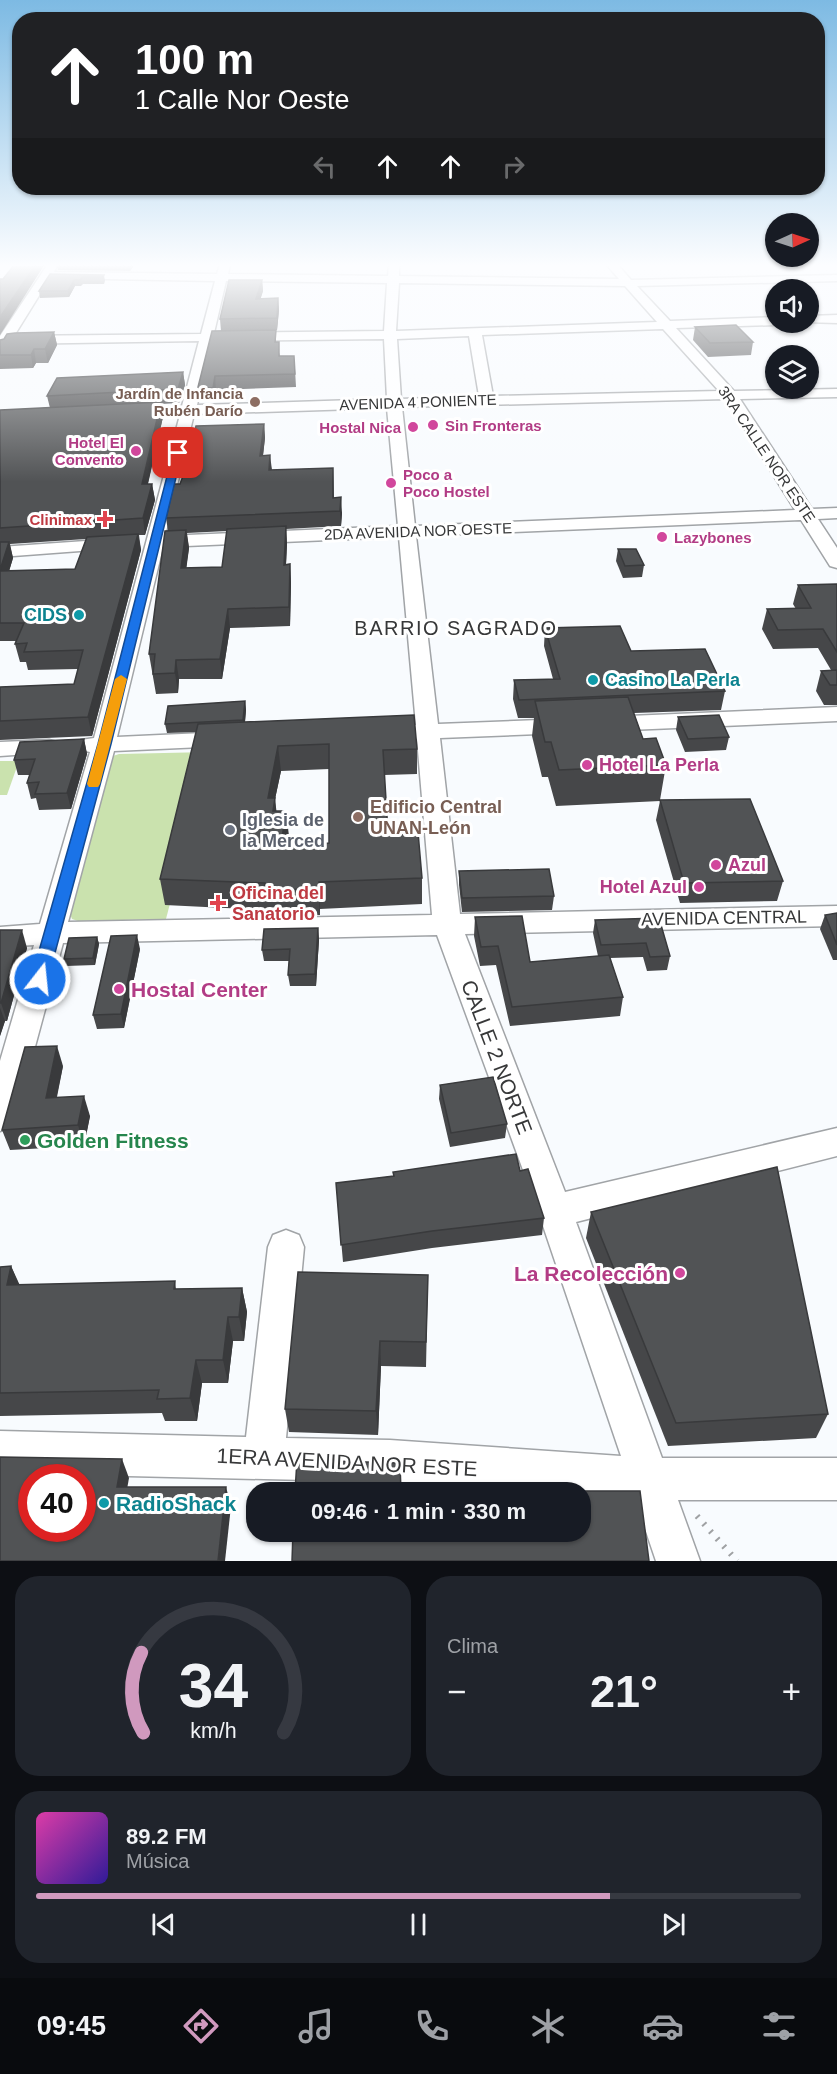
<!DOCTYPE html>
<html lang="es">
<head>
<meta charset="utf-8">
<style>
  :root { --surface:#171b24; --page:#20242c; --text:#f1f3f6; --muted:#9ea1a6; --line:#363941; --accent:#d099be }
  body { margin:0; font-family:Arial,sans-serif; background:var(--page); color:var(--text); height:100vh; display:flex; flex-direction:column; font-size:22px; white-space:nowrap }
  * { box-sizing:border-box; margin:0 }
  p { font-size:20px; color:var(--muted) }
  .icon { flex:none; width:33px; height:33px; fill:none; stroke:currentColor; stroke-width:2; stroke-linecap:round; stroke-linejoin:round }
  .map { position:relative; height:1561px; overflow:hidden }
  .sheet { display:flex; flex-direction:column; gap:15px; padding:15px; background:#0d0f14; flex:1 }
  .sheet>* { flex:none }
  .guide { position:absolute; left:12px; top:12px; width:813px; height:183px; border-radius:24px; box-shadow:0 2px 4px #0004; background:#202124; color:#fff; overflow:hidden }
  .needle { width:39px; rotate:87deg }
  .buttons { position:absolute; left:765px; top:213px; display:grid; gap:12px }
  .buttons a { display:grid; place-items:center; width:54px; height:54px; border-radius:50%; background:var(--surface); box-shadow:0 2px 4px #0004; font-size:30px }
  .speed { position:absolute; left:18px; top:1464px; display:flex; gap:12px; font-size:30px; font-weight:700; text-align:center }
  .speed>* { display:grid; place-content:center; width:78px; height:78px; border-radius:50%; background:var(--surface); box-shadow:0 2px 4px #0004; line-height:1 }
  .speed .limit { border:9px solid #d22; background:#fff; color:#111 }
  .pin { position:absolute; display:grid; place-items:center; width:51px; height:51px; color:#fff; margin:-26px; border-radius:12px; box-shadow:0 3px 9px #0006 }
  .me { position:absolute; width:66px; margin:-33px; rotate:16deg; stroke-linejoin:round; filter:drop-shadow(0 0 4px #0008) }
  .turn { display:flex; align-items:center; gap:21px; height:126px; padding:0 24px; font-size:27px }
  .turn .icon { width:78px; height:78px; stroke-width:2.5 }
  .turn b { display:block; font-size:42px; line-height:51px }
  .lanes { display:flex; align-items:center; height:57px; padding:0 24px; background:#0003; justify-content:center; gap:30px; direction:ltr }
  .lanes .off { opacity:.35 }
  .big { font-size:45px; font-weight:600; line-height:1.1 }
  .sheet .widget { flex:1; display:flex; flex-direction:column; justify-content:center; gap:9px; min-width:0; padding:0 21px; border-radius:24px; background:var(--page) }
  .sheet .dial { align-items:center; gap:0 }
  .dial svg { height:156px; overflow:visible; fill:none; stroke:var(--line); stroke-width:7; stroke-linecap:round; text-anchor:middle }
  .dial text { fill:var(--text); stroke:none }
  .song { display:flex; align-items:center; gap:18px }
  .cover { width:72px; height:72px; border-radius:9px; background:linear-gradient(135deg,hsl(320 70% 55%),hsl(250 70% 35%)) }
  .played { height:6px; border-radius:3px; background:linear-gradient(90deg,var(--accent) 75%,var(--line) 75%) }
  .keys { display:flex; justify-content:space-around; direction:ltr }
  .heat { display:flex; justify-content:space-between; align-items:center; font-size:33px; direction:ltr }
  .sheet .tiles { flex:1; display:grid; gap:15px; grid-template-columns:1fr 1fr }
  .widget:last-child { grid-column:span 2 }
  .trip { position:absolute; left:246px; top:1482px; width:345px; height:60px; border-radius:24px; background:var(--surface); box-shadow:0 2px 4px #0004; font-weight:600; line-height:60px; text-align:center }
  .tabs { display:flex; height:96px; justify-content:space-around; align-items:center; background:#090b0e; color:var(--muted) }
  .tabs .icon { width:42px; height:42px }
  .tabs .active { color:var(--accent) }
  .tabs b { font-size:27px; color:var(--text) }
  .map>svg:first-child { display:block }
  .green { fill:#cae2ae }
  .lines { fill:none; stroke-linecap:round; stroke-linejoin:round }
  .stream { stroke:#7dc2dc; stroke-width:4 }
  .minor-casing { stroke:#a1a4a7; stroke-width:3 }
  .path { stroke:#9fa1a3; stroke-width:6; stroke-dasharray:2 8; stroke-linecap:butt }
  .minor { fill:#fff; fill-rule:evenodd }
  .wall { fill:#464749; fill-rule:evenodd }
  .shaded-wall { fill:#393a3c }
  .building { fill:#515355; stroke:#393a3c; stroke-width:1.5; fill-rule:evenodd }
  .route { fill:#1a73e8; stroke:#114b97; stroke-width:1.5 }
  .slow { fill:#f59e0b }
  .education-dot { fill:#8d6e63; stroke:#fff; stroke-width:2 }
  .hotel-dot { fill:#d1479c; stroke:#fff; stroke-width:2 }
  .health-dot { fill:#e0444e; stroke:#fff; stroke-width:2 }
  .culture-dot { fill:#0f9aa8; stroke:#fff; stroke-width:2 }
  .worship-dot { fill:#6b7280; stroke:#fff; stroke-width:2 }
  .leisure-dot { fill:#2e9e5b; stroke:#fff; stroke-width:2 }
  .labels { text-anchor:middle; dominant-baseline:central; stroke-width:6; stroke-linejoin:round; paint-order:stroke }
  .far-education-label { font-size:15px; font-weight:bold; fill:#785e54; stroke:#fff; text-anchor:end }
  .far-street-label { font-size:15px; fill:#373839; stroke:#fff }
  .far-hotel-label { font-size:15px; font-weight:bold; fill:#b23c85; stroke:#fff; text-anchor:start }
  .far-health-label { font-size:15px; font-weight:bold; fill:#be3a42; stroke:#fff; text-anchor:end }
  .culture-label { font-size:18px; font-weight:bold; fill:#0d838f; stroke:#fff; text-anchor:end }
  .hotel-label { font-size:18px; font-weight:bold; fill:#b23c85; stroke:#fff; text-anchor:start }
  .education-label { font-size:18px; font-weight:bold; fill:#785e54; stroke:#fff; text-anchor:start }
  .worship-label { font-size:18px; font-weight:bold; fill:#5b616d; stroke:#fff; text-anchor:start }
  .health-label { font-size:18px; font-weight:bold; fill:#be3a42; stroke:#fff; text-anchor:start }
  .street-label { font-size:18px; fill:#373839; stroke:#fff }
  .neighbourhood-label { font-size:20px; letter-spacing:1.5px; fill:#373839; stroke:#fff }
  .near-hotel-label { font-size:21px; font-weight:bold; fill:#b23c85; stroke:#fff; text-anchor:start }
  .near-street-label { font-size:21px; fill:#373839; stroke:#fff }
  .near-leisure-label { font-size:21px; font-weight:bold; fill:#27864d; stroke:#fff; text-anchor:start }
  .near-culture-label { font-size:21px; font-weight:bold; fill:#0d838f; stroke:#fff; text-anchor:start }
</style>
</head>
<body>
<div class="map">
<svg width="837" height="1561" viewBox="0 0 837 1561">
  <rect width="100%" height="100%" fill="#f8fbfe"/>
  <g class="green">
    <polygon points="209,752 166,919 78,921 72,919 70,914 107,758 119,754"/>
    <polygon points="0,761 19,761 7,795 0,795"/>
  </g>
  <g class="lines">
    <polyline class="stream" points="688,264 733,264"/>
    <g class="minor-casing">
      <g id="minor">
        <path d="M48 264H58L54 272 217 274 220 264H230L228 274 388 276 389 264H399V276L619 279 606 264H617L631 280 837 275V281L637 286 670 321 776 317V322H781L776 325 676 328 734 391 837 389V397L740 399 812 509 837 508V518L818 519 837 548V568L830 566 801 520 416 536 438 724 564 719 572 721 575 726 572 731 564 733 440 738 460 914 837 906V926L465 934 565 1192 837 1128V1156L576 1222 662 1458H837V1500H678L700 1561H656L635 1499 580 1495V1492H543L390 1482 0 1473V1431L246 1437 268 1247 273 1235 286 1230 299 1235 304 1247 286 1438 390 1440 621 1456 538 1211 437 935 63 943 16 1117 12 1127 0 1131V1061L34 945 0 947V927L40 924 90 752 81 750 77 745 81 740 94 738 180 415 131 416 124 412 131 408 182 406 199 341 9 344 5 351 0 352V336ZM50 278 215 281 201 334 14 336ZM226 281 387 283 384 331 214 333ZM399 283 625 286 657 322 396 331ZM663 329 719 391 493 396 482 335ZM469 336 479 396 401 399 397 339ZM384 339 387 399 197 405 212 341ZM726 399 795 510 415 526 402 407ZM387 408 398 526 165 536 194 414ZM399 537 416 725 405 727 402 732 405 737 417 739 432 915 68 922 114 751 225 746 233 744 236 739 233 734 225 732 117 737 163 547Z"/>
        <polygon points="837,315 837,323 804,322 808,322 808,316"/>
        <polygon points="114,539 120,540 123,544 120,548 0,557 0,547"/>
        <polygon points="837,707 837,721 605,731 597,729 594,724 597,719 605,717"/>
        <polygon points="49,740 57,742 61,747 57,752 0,756 0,742"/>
      </g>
    </g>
    <polyline class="path" points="697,1516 737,1561"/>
    <use href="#minor" class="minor"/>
  </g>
  <g class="wall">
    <polygon points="57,264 135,264 130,271 58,270"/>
    <polygon points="50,274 104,275 105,281 104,284 83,284 81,286 75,286 69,297 40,298 39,291"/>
    <polygon points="262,280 263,291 260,299 278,298 279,310 277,330 276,330 276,342 280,356 295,369 296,387 216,390 214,401 200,401 198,387 221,331 220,319"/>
    <polygon points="695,327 753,342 751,355 708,357 693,340"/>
    <polygon points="54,332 57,345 48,363 36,363 33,368 0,369 0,340"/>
    <path d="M183 372 185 385 179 403 161 404 163 417 148 484H152L155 500 145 535H139L141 550 92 736 0 740V687L74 684 78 669 28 670 26 662H20L15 644 16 641H0V410L50 408 47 396ZM86 539 75 569 9 571 13 558 10 544Z"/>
    <path d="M264 424 265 438 263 456 272 470 333 468 334 498 342 513 341 526 286 529 287 544 286 565 290 564 291 583 290 626 230 628 222 679H179L178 693 156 694 149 654 168 531 166 518ZM227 531 222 567 186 568 189 548 187 533Z"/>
    <polygon points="618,549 644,565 642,577 623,578 616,561"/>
    <polygon points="837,584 837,705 824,705 816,691 821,671 831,670 818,648 773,649 762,629 767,609 796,609 793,604 798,585"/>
    <polygon points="545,628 631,651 725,691 721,710 634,713 643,739 666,765 660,800 783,881 777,901 680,903 656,820 660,801 556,806 548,777 542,777 532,736 534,718 518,718 513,699 514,680 553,679 544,646"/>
    <path d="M245 701 246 710 245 723 417 749V774L384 775 388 833 422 878V904L320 909V915L268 916 267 910 165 905 160 879 196 732 167 733 165 724ZM329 769V843L288 845 289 836 276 811 275 799 281 771Z"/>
    <polygon points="678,717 729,737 726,750 685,752 676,730"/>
    <polygon points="84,739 87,754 71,809 39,810 36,798 31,799 27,783 30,775 18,775 14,760"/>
    <polygon points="459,871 554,896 552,910 462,912 459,885"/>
    <polygon points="837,913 837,960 833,960 820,929 825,915"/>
    <polygon points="475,917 530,962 598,956 593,933 595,920 659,918 670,956 667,970 647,971 643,957 610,958 623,997 620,1016 510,1026 496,965 480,966 474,936"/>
    <polygon points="318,928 319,940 316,986 290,986 288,975 289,961 264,961 262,950"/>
    <polygon points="0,930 27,948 7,1021 5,1021 0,1036"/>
    <polygon points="97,937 99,944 95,965 66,966 64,959"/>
    <polygon points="140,949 124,1028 97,1029 93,1015"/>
    <polygon points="63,1066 57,1097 90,1116 84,1146 10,1150 2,1130"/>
    <polygon points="440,1085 507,1124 505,1138 450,1147 439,1099"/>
    <polygon points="520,1171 544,1218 542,1235 432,1248 343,1262 336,1183 393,1176 393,1172"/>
    <polygon points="591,1212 828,1414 816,1438 668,1446 586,1238"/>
    <polygon points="11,1266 19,1285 175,1281 176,1289 242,1288 247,1312 244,1341 233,1341 228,1383 202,1383 197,1421 165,1421 162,1413 0,1416 0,1267"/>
    <polygon points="428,1275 426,1367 381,1366 378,1435 289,1432 285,1409"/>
  </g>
  <g class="shaded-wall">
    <polygon points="36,264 45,264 0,335 0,317"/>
    <polygon points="129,264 135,264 130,271"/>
    <polygon points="74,280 75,286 69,297 68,291"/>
    <polygon points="262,280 263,291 257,311 256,299"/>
    <polygon points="278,298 279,310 277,330 277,318"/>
    <polygon points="54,332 57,345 48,363 45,349"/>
    <polygon points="34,349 36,363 33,368 31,355"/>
    <polygon points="183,372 185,385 179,403 178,389"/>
    <polygon points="215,376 216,390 214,401 213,388"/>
    <polygon points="161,402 163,417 144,500 142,484"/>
    <polygon points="264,424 265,438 261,471 260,456"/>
    <polygon points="270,455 272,470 269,470"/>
    <polygon points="152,484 155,500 145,535 143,518"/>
    <polygon points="341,497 342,513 341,526 340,511"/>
    <polygon points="286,526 287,544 285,583 284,565"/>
    <polygon points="186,530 189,548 184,587 181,568"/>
    <polygon points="138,534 141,550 92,736 88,717"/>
    <polygon points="9,542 13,558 4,588 0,574 0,570"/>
    <polygon points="290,564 291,583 290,626 289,607"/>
    <polygon points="228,609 230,628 222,679 220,659"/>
    <polygon points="176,660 179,679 178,693 175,673"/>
    <polygon points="245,701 246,710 244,730 243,720"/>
    <polygon points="84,739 87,754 71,809 67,793"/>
    <polygon points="278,746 281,771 275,799 278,824 268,798"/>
    <polygon points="286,811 289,836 284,871 281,845"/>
    <polygon points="319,882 320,909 320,915 318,889"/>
    <polygon points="318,928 319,940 316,986 315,974"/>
    <polygon points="22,930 27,948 7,1021 1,1003"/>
    <polygon points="137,935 140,949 124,1028 121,1014"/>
    <polygon points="97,937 99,944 95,965 93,958"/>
    <polygon points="0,1008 5,1021 0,1036"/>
    <polygon points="57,1046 63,1066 52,1118 46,1098"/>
    <polygon points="84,1096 90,1116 84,1146 78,1125"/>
    <polygon points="11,1266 22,1290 7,1285"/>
    <polygon points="242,1288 247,1312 244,1341 239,1317"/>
    <polygon points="228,1317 233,1341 228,1383 223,1360"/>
    <polygon points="380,1341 381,1366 378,1435 376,1411"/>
    <polygon points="196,1360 202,1383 197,1421 190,1398"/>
    <polygon points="122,1459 129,1478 124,1506 117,1487"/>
    <polygon points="226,1487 231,1506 225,1561 218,1561"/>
  </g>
  <g class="building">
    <polygon points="15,264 36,264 0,317 0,279 3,279"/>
    <polygon points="50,274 104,275 103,277 82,277 80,280 74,280 68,291 39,291"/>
    <polygon points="229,280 262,280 256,299 278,298 277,318 220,319"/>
    <polygon points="736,325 753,342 710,343 695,327"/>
    <polygon points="276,330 275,342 279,342 279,356 294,356 295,374 215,376 213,388 198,387 212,331"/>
    <polygon points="54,332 45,349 34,349 31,355 0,355 0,340 4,339 7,334 15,333"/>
    <polygon points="183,372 178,389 47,396 57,378"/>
    <polygon points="161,402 142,484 152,484 143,518 0,528 0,410"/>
    <polygon points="264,424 260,456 270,455 269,470 333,468 333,498 341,497 340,511 166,518 174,484 180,484 186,468 196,426"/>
    <polygon points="286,526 284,565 290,564 289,607 228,609 220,659 176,660 175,673 153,674 155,654 149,654 165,531 186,530 181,568 222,567 227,529"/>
    <polygon points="138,534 88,717 0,721 0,687 74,684 83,650 24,652 27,643 15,644 24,623 0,623 0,571 75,569 87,537"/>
    <polygon points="0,542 9,542 0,570"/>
    <polygon points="618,549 636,549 644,565 625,566"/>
    <polygon points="837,584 837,652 823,629 778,630 767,609 811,608 798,585"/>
    <polygon points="620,626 631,651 705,649 725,691 519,700 514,680 560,679 545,628"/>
    <polygon points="837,670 837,685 830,685 821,671"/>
    <polygon points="628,697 643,739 656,738 666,765 559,770 551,742 545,742 535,701"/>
    <polygon points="245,701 243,720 165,724 168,706"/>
    <path d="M414 715 417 749 383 750 388 833 418 832 422 878 319 882 318 889 264 890 265 883 160 879 198 724ZM329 744V843L281 845 286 811H273L275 798H268L278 746Z"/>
    <polygon points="719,715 729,737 688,739 678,717"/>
    <polygon points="84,739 67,793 35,794 39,782 27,783 35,759 14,760 20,742"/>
    <polygon points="750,799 783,881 684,883 660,800"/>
    <polygon points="549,869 554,896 462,898 459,871"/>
    <polygon points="837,913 837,945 825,915"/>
    <polygon points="522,916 530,962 609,955 623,997 512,1007 498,946 481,947 475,917"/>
    <polygon points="659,918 670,956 650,957 646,943 601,945 595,920"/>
    <polygon points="318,928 315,974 288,975 290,949 262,950 264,929"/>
    <polygon points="0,930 22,930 1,1003 0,1003"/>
    <polygon points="137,935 121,1014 93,1015 111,936"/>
    <polygon points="97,937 93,958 64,959 69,938"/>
    <polygon points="57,1046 46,1098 84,1096 78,1125 2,1130 25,1047"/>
    <polygon points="493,1077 507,1124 451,1133 440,1085"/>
    <polygon points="516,1154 520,1171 528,1169 544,1218 432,1231 341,1245 336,1183 394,1176 393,1172"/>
    <polygon points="777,1167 828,1414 676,1423 591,1212"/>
    <polygon points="11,1266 7,1285 175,1281 174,1289 242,1288 239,1317 228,1317 223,1360 196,1360 190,1398 157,1399 159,1390 0,1393 0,1267"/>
    <polygon points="298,1272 428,1275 426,1342 380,1341 376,1411 285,1409"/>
    <path d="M0 1457 122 1459 117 1487H226L218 1561H0ZM32 1478H82V1528H32Z"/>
    <polygon points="297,1460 400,1463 401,1492 295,1492"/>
    <polygon points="544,1491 640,1491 649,1561 292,1561 293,1532 580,1532 580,1492 544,1492"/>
  </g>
  <linearGradient id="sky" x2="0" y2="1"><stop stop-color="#7dbae3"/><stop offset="0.55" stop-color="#fcfdff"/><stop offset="1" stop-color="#fcfdff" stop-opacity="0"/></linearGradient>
  <rect width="837" height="482" fill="url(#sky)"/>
  <polygon class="route" points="178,451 182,453 111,744 48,979 46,984 40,985 34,984 31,979 98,744 173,453"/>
  <polygon class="slow" points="121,675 127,679 100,784 98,787 89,787 87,784 115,679"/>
  <g class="education-dot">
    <circle cx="255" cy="402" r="6"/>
    <circle cx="358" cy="817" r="6"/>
  </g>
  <g class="hotel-dot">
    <circle cx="433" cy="425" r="6"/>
    <circle cx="413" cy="427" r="6"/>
    <circle cx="136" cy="451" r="6"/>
    <circle cx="391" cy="483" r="6"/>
    <circle cx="662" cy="537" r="6"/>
    <circle cx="587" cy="765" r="6"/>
    <circle cx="716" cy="865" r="6"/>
    <circle cx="699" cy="887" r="6"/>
    <circle cx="119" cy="989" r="6"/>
    <circle cx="680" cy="1273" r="6"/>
  </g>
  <g class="health-dot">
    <path d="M102 510h6v6h6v6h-6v6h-6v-6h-6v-6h6z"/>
    <path d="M215 894h6v6h6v6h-6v6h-6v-6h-6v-6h6z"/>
  </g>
  <g class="culture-dot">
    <circle cx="79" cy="615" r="6"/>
    <circle cx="593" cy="680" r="6"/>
    <circle cx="104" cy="1503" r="6"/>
  </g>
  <circle class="worship-dot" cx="230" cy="830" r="6"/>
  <circle class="leisure-dot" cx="25" cy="1140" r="6"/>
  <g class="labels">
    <g class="far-education-label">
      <text x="243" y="393">Jardín de Infancia<tspan x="243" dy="17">Rubén Darío</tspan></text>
    </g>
    <g class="far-street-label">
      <text transform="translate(418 402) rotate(-2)">AVENIDA 4 PONIENTE</text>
      <text transform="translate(767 454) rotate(56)">3RA CALLE NOR ESTE</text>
      <text transform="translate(418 531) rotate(-2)">2DA AVENIDA NOR OESTE</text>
    </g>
    <g class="far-hotel-label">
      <text x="445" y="425">Sin Fronteras</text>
      <text x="401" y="427" text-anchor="end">Hostal Nica</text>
      <text x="124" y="442" text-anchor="end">Hotel El<tspan x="124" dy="17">Convento</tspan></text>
      <text x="403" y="474">Poco a<tspan x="403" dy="17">Poco Hostel</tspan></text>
      <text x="674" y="537">Lazybones</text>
    </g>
    <g class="far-health-label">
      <text x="92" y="519">Clinimax</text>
    </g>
    <g class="culture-label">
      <text x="67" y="615">CIDS</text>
      <text x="605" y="680" text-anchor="start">Casino La Perla</text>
    </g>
    <g class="hotel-label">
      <text x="599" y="765">Hotel La Perla</text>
      <text x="728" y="865">Azul</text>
      <text x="687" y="887" text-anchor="end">Hotel Azul</text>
    </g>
    <g class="education-label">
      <text x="370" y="807">Edificio Central<tspan x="370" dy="21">UNAN-León</tspan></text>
    </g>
    <g class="worship-label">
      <text x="242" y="820">Iglesia de<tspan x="242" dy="21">la Merced</tspan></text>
    </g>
    <g class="health-label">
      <text x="232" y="893">Oficina del<tspan x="232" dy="21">Sanatorio</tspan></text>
    </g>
    <g class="street-label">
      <text transform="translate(724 918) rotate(-1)">AVENIDA CENTRAL</text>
    </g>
    <g class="neighbourhood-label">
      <text x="456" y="628">BARRIO SAGRADO</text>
    </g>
    <g class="near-hotel-label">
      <text x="131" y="989">Hostal Center</text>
      <text x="668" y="1273" text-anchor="end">La Recolección</text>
    </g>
    <g class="near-street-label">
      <text transform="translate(497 1057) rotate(69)">CALLE 2 NORTE</text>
      <text transform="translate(347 1462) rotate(3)">1ERA AVENIDA NOR ESTE</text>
    </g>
    <g class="near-leisure-label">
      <text x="37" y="1140">Golden Fitness</text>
    </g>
    <g class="near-culture-label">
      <text x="116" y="1503">RadioShack</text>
    </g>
  </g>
</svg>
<div class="buttons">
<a><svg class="needle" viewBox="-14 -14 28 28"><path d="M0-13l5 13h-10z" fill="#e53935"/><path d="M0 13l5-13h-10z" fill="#9ea1a6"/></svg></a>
<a><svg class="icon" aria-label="sound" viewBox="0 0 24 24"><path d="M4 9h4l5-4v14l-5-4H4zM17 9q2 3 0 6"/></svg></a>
<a><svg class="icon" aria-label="layers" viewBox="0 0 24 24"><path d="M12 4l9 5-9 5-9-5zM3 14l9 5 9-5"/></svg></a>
</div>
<div class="speed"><div class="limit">40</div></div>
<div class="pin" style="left:178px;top:453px;background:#d93025"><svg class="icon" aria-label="arrive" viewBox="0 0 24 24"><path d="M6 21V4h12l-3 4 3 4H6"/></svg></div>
<svg class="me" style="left:40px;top:979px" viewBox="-20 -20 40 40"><circle r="17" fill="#1a73e8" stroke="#fff" stroke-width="3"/><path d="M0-11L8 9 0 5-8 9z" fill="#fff"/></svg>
<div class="trip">09:46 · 1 min · 330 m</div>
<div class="guide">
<div class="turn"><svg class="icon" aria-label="ahead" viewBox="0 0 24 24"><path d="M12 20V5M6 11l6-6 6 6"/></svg><div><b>100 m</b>1 Calle Nor Oeste</div></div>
<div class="lanes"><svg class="icon off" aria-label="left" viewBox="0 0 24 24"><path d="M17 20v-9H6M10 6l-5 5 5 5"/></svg><svg class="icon" aria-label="ahead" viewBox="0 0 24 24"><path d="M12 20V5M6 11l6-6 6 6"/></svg><svg class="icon" aria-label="ahead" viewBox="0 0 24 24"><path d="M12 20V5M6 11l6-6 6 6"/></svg><svg class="icon off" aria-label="right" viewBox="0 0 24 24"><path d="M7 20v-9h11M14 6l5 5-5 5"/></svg></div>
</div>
</div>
<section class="sheet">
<div class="tiles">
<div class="widget dial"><svg viewBox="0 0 100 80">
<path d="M14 69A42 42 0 1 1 86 69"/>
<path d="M14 69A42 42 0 0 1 13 28" stroke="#d099be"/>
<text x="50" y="56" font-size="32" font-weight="700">34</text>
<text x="50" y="72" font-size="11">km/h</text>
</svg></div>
<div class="widget"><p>Clima</p>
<div class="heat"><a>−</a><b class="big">21°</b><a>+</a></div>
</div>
<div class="widget">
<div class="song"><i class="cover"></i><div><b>89.2 FM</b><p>Música</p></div></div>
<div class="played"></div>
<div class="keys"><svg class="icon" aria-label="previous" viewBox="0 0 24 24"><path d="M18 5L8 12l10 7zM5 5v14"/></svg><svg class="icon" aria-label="pause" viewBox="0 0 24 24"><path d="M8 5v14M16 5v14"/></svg><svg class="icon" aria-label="next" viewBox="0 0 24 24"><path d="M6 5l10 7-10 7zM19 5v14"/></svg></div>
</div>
</div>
</section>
<nav class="tabs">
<b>09:45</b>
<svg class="icon active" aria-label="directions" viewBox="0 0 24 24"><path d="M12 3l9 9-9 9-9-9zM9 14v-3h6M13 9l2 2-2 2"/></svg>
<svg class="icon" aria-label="music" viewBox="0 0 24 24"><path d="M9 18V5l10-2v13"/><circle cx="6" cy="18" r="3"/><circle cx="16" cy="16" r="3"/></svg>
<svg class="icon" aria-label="phone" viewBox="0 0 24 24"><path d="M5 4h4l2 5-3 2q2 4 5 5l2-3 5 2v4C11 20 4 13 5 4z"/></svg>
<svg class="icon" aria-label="climate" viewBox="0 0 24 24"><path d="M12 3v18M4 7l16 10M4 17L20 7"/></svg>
<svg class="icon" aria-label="car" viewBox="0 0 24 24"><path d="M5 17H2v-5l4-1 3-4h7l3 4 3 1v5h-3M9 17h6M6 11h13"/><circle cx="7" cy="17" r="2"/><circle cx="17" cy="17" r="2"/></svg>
<svg class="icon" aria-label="filters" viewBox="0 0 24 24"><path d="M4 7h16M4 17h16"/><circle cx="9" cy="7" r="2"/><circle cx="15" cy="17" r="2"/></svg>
</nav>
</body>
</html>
